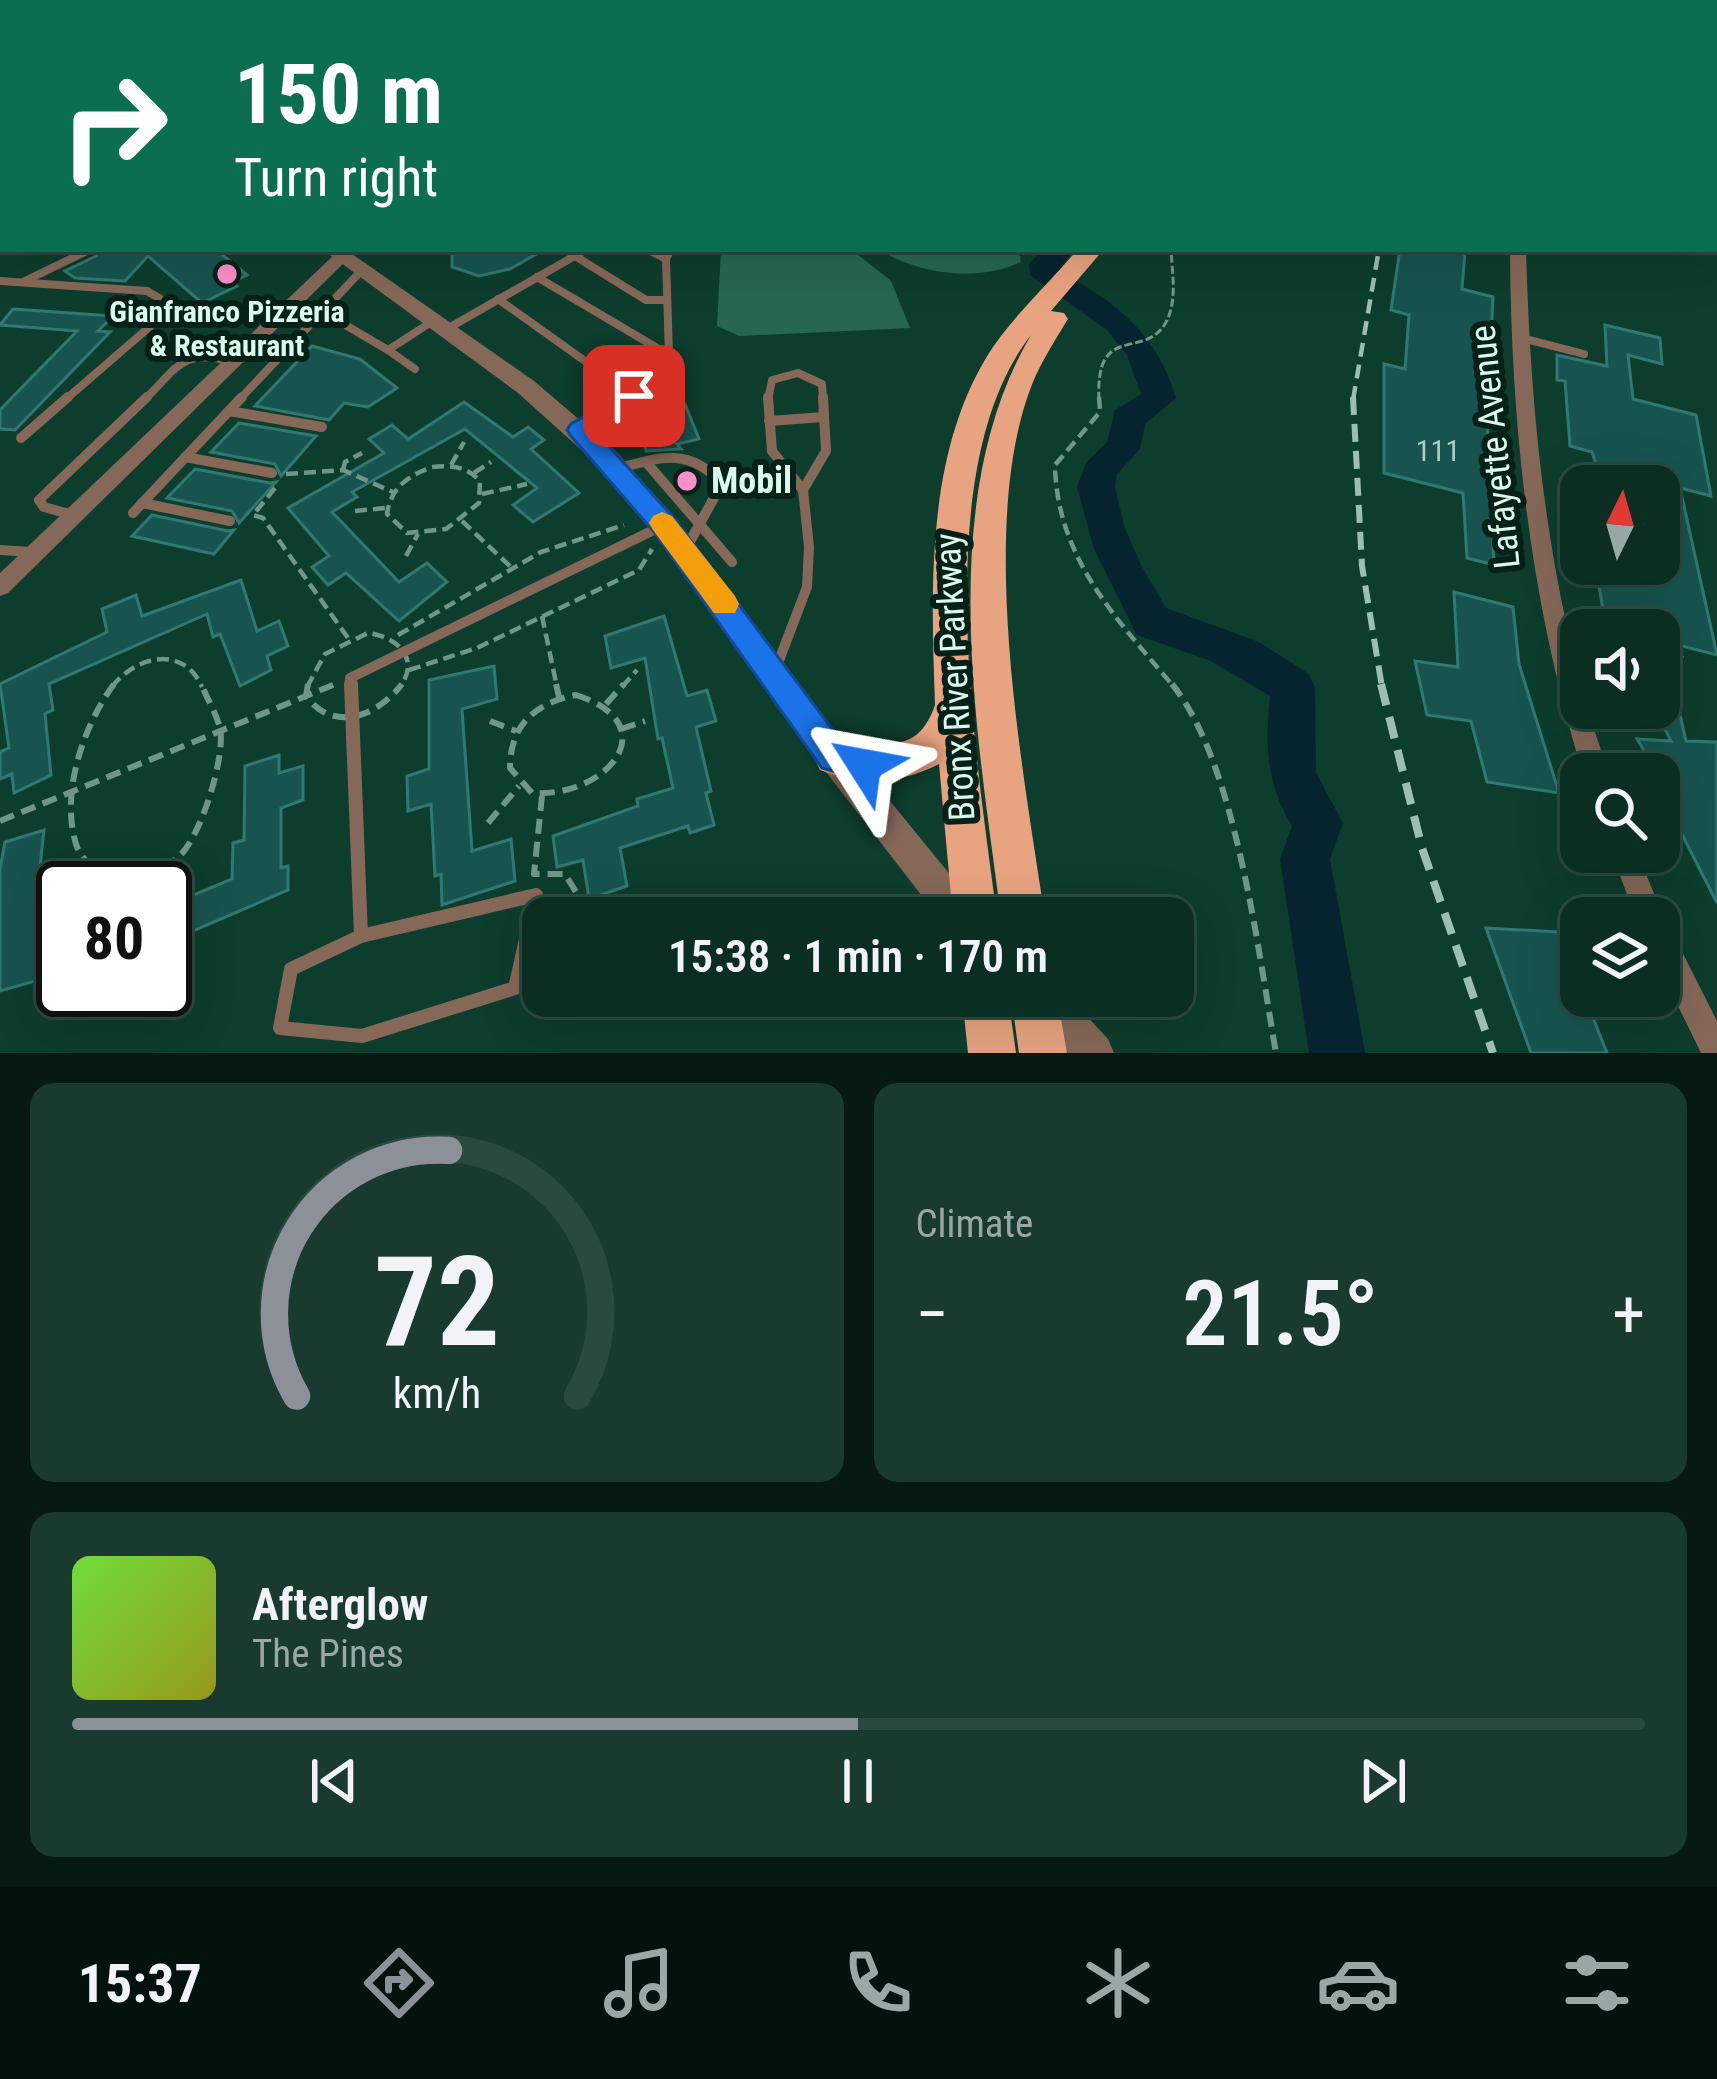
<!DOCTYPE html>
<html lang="en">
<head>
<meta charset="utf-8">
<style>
  :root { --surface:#0a2e22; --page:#183a2f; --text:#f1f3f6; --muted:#99a8a5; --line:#2a4a40; --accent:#8c9099 }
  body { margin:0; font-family:"Roboto Condensed",sans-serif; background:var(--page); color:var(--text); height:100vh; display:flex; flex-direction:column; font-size:45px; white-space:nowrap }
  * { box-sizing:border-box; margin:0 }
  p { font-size:39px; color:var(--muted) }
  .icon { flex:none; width:66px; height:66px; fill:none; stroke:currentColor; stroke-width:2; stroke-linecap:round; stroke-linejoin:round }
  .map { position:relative; height:1053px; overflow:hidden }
  .details { display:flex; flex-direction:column; gap:30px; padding:30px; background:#061913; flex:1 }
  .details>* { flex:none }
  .guide { position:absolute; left:0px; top:0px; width:1719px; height:252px; box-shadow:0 12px 48px #0002,0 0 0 3px var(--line); background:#0b6e4f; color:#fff; overflow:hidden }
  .needle { width:78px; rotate:5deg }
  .tools { position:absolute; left:1560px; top:465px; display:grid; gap:24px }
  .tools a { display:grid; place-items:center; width:120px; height:120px; border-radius:24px; background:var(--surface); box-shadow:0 12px 48px #0002,0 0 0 3px var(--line); font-size:60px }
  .speed { position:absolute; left:36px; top:861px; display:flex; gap:24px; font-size:60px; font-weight:700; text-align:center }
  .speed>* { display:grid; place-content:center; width:156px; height:156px; border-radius:50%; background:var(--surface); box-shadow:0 12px 48px #0002,0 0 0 3px var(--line); line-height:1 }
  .speed .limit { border:6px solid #111; border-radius:18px; background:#fff; color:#111 }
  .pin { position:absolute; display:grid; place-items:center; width:102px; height:102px; color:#fff; margin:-51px; border-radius:24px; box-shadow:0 6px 18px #0006 }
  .me { position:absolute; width:132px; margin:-66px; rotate:304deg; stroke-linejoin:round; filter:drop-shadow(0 0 9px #0008) }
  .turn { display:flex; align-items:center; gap:42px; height:252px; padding:0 36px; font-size:54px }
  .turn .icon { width:156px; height:156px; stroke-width:2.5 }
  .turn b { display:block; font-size:84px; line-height:102px }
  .big { font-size:90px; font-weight:600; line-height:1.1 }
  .details .card { flex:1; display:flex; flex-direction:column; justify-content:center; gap:18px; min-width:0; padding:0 42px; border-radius:24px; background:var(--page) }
  .details .dial { align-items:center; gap:0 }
  .dial svg { height:312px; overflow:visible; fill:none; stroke:var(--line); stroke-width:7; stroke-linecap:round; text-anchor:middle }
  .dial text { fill:var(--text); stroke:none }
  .song { display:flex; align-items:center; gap:36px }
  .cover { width:144px; height:144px; border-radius:18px; background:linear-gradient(135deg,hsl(100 70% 55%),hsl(60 70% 35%)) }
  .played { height:12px; border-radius:6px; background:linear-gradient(90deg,var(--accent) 50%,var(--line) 50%) }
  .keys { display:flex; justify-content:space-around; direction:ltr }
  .heat { display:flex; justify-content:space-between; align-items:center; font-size:66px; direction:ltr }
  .details .tiles { flex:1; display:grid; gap:30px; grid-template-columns:1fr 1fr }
  .card:last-child { grid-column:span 2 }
  .trip { position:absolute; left:522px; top:897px; width:672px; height:120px; border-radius:24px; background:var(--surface); box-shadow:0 12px 48px #0002,0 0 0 3px var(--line); font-weight:600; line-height:120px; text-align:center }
  .tabs { display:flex; height:192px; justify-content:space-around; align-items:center; background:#04120e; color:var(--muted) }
  .tabs .icon { width:84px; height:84px }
  .tabs .on { color:var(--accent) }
  .tabs b { font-size:54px; color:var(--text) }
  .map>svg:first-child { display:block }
  .green { fill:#276751 }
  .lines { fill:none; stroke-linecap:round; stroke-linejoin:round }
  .river { fill:#06242f; fill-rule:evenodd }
  .building { fill:#17544f; stroke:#307972; stroke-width:3 }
  .path-far2 { stroke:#6f9789; stroke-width:3; stroke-dasharray:8 3; stroke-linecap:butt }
  .path-far1 { stroke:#6f9789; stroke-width:4.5; stroke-dasharray:12 6; stroke-linecap:butt }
  .path { stroke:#6f9789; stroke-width:6; stroke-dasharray:15 8; stroke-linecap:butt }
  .service-far3 { stroke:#866858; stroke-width:6 }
  .service-far2 { stroke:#866858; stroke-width:8 }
  .service-far1 { stroke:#866858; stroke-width:10 }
  .service { stroke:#866858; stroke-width:14 }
  .minor { fill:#866858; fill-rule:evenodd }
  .tertiary { fill:#866858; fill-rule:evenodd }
  .secondary { fill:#b4846c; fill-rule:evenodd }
  .trunk { fill:#e8a380; fill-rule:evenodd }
  .rail-far2 { stroke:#9bbfb2; stroke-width:4.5; stroke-dasharray:14 8; stroke-linecap:butt }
  .rail-far1 { stroke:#9bbfb2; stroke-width:6; stroke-dasharray:18 9; stroke-linecap:butt }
  .rail { stroke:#9bbfb2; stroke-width:8; stroke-dasharray:22 12; stroke-linecap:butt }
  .route { fill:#1a73e8; stroke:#114b97; stroke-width:3 }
  .slow { fill:#f59e0b }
  .poi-dot { fill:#f98fc9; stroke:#072118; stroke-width:4.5 }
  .labels { text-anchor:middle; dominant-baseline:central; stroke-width:12; stroke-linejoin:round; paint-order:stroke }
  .far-poi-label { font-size:30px; font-weight:bold; fill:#dbfaed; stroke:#072118 }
  .number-label { font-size:30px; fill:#aad0c6 }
  .street-label { font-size:36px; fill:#dbfaed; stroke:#072118 }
  .poi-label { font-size:36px; font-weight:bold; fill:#dbfaed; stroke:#072118; text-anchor:start }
</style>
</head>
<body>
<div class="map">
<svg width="1717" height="1053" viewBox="0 0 1717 1053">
  <rect width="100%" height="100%" fill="#0d3d2d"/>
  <g class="green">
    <polygon points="721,249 851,249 891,281 910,328 739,336 717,326"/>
    <path d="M877 249H1018L1021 262C975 283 920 274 877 249Z"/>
  </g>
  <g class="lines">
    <g class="river">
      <polygon points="1177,0 1201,0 1175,3"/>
      <path d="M1043 249H1073L1060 271C1116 303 1157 333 1176 398L1145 424 1140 449 1117 474 1115 487 1124 526 1141 565 1166 608 1259 642 1309 674 1315 688 1316 773 1343 823 1330 859 1365 1053H1309L1280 859 1292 826C1266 782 1265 746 1270 696L1211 661 1137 635 1094 549 1077 487 1086 463 1107 442 1115 410 1141 394 1127 355 1107 330 1030 275 1029 264Z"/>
    </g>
  </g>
  <g class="building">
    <polygon points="99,249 215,249 247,275 233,282 237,286 202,303 148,256 125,281 75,278 65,271 96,256"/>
    <polygon points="452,249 545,249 510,269 479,276 452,267"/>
    <polygon points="1400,249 1465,252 1462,289 1493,297 1490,362 1495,418 1487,416 1494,565 1467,558 1463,493 1384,473 1384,364 1405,369 1409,315 1391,310"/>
    <polygon points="13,309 113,316 98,331 110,332 15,430 0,429 0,410 77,331 0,325"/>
    <polygon points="1605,325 1660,338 1662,364 1628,355 1633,399 1696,415 1711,496 1680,488 1717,655 1678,645 1682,656 1659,651 1659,630 1606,626 1595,564 1659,564 1659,486 1603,486 1592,452 1570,446 1565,381 1557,380 1557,355 1607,366"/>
    <polygon points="312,346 360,359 397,388 368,407 344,403 329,420 255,406"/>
    <polygon points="464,402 513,437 528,427 544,440 531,449 579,493 533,522 513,505 537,488 465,429 352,492 357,497 332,512 399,582 427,563 447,582 399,621 346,573 328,585 312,567 329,556 288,508 384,453 369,439 392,425 408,439"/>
    <polygon points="685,404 699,439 677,444 681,449 646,451 641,429 661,424 658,410"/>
    <polygon points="239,423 316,436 281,476 275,464 211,452"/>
    <polygon points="195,469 270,483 276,482 239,523 232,511 167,498"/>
    <polygon points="152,515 228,531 234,530 214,554 132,536"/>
    <polygon points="241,580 257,631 279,621 288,646 267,656 271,670 240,686 220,634 213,637 207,614 49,684 53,710 45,714 51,775 14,793 12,774 0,779 0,752 9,748 0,684 107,632 102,609 136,595 142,616"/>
    <polygon points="1454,592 1513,607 1519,664 1559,793 1487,782 1471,721 1427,715 1415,661 1458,667"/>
    <polygon points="664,616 687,696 707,690 716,721 696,727 711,791 706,793 714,825 690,833 688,826 620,848 627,886 589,899 583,860 557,867 553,836 638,806 637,799 673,788 662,738 658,739 645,658 611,668 605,636"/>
    <polygon points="1659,654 1666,654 1686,741 1717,742 1717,903 1668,807 1678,807 1637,739 1671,741 1659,717"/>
    <polygon points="494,666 497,699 462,709 472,851 511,839 515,881 442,905 441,874 435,876 431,804 408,811 407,776 429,769 429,680"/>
    <polygon points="279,755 279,773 303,766 303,800 281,808 281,868 288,866 288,890 165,943 165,907 232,879 233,843 244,840 245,766"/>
    <polygon points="44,830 35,911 43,909 36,948 63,939 63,973 0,991 0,869 5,842"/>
    <polygon points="1486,928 1559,932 1607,1053 1531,1053"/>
  </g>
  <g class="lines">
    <path class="path-far2" d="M1099 400C1095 322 1143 360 1165 324 1178 302 1172 273 1171 249"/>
    <g class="path-far1">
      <path d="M1099 397 1100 412 1055 465C1057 559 1117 619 1174 687"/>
      <polyline points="451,465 464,442"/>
      <path d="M432 467C451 465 466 466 480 481L479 503 446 529 407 533 387 514C391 487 408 476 432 467Z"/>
      <polyline points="343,470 345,462 362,453"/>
      <polyline points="474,473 491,462"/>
      <polyline points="286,474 343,470 393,492"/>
      <polyline points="275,488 253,515 263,518 348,638"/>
      <polyline points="482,494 527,484"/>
      <polyline points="355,511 385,508"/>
      <polyline points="462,521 513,569"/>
      <polyline points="406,556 418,534"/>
      <polyline points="542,616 557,687"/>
      <polyline points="398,635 541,552 624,525"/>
      <polyline points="409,670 477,648 639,570 652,549"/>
      <path d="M112 687C136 655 184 645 202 687"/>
      <path d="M307 687 325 654 368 633C397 637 421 658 400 687"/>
      <polyline points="328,687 333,685"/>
      <polyline points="622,687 637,670"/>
    </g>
    <g class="path">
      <path d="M114 684C84 725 60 792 76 844 80 858 95 869 105 880 132 878 154 876 176 859 200 842 226 756 220 728 216 713 207 698 201 684"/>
      <path d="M308 684 306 696C333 733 377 717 402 684"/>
      <polyline points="556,684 559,697"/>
      <path d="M1172 684C1236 763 1258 951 1276 1053"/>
      <path d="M576 695C669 725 606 798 532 793L510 768C510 725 535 703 576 695Z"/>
      <polyline points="606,704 624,684"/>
      <polyline points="490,721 516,731"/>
      <polyline points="621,729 645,721"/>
      <polyline points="542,796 534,874 565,874 582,902 599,910"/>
      <polyline points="0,821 333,685"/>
      <polyline points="488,823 519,786"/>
    </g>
    <g class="service-far3">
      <polyline points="759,3 765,0"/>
      <polyline points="814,3 821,0"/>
    </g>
    <g class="service-far2">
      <polyline points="647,249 666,259"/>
      <polyline points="575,256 646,300 667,300"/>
      <polyline points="537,277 669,355"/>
      <polyline points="0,281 147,291 164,301 154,323 65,400"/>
      <polyline points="25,281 91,249"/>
      <polyline points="498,299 634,396 663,375 669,355 666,259 671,249"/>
      <polyline points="347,326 388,350 433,321"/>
      <polyline points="445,330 587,249"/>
      <polyline points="1518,337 1584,354"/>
      <polyline points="388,350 415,369"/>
      <path d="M144 400C178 368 180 349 230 361"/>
      <polyline points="239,400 362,270"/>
      <polyline points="627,400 634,396"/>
      <polyline points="768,400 772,380 798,373 822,384 823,400"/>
    </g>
    <g class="service-far1">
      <polyline points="768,397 772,451 803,490"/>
      <polyline points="229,411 322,427"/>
      <polyline points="769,421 824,417"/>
      <polyline points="580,430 632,397"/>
      <polyline points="21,438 68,397"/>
      <polyline points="185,457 272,473"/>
      <polyline points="646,462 732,562"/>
      <path d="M620 468C663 456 689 448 722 483L686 549"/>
      <polyline points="803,490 826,451 823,397"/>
      <polyline points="142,503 230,521"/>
      <polyline points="133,513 242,397"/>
      <polyline points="73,515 44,507 39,500 147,397"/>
      <polyline points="0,550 32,552"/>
      <polyline points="775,671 807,587 809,547 803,490"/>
      <polyline points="351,687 350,678 664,525"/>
    </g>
    <g class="service">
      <polyline points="351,684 361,936"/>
      <polygon points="536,895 515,988 362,1036 280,1028 291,969 361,936"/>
    </g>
    <g class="minor">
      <polygon points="3,243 3,249 10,249 0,254 0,244"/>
      <path d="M1510 249H1526C1530 396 1543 542 1581 684V708H1587L1609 774H1583C1530 602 1511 428 1510 249Z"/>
      <polygon points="342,251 350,256 348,259 8,593 0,596 0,573 336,253"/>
      <polygon points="1611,852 1637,852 1664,918 1662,923 1669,926 1717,1021 1717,1053 1701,1053 1659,967 1659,918 1636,918"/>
    </g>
    <g class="tertiary">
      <polygon points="1716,164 1717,165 1717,177 1716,176"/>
      <polygon points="322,249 345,249 534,381 615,450 674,518 845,746 975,905 980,918 939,918 823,768 654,532 597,464 518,393"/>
      <polygon points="1023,996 1068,996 1108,1039 1114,1053 1068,1053 1029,1009"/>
    </g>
    <polygon class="secondary" points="3,120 3,132 0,133 0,121"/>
    <g class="trunk">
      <polygon points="1289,0 1321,0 1287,3"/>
      <polygon points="1623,0 1641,0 1622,3"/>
      <path d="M1078 249H1104L1051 311 1064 313 1068 319C1057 337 1045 356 1036 375 974 515 1023 769 1045 918H1001C978 735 933 501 1031 335 926 470 977 758 997 918H953L939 764C900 784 861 786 820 770L814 757 820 744C863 727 912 772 935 705 931 588 925 449 993 347 1018 311 1050 282 1078 249Z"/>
      <polygon points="962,996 1008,996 1016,1053 968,1053"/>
      <polygon points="1011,996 1057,996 1067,1053 1019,1053"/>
    </g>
    <polyline class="rail-far2" points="1353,400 1379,249"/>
    <polyline class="rail-far1" points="1353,397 1362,566 1382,687"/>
    <polyline class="rail" points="1381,684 1422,848 1493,1053"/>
  </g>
  <polygon class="route" points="634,388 643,390 643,402 596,432 674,518 844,745 876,754 880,765 876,776 864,780 822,768 654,532 571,436 567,430 571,424"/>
  <polygon class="slow" points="662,512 672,516 735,596 739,604 735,613 714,613 653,530 649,523 653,516"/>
  <g class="poi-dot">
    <circle cx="227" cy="274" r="12"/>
    <circle cx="687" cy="481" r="12"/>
  </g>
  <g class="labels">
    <g class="far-poi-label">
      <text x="227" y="311">Gianfranco Pizzeria<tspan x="227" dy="34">&amp; Restaurant</tspan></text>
    </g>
    <g class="number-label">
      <text x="1438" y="450">111</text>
    </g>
    <g class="street-label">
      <text transform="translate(1495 447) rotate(-96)">Lafayette Avenue</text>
      <text transform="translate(955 677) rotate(-93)">Bronx River Parkway</text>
    </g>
    <g class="poi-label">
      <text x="711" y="481">Mobil</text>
    </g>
  </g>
</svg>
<div class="tools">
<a><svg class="needle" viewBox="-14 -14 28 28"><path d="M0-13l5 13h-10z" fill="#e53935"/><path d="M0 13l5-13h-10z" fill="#99a8a5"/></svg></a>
<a><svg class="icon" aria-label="sound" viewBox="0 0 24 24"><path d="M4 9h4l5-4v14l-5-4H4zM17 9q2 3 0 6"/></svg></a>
<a><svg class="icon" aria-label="search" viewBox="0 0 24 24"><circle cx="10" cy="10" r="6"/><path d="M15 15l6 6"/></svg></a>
<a><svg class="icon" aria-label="layers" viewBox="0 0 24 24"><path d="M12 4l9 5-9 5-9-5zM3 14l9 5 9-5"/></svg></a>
</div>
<div class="speed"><div class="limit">80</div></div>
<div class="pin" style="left:634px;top:396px;background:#d93025"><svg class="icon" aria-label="arrive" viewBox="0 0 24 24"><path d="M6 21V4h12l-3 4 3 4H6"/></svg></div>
<svg class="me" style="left:864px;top:765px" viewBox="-20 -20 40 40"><path d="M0-17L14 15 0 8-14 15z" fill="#1a73e8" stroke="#fff" stroke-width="4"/></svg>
<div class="trip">15:38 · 1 min · 170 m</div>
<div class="guide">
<div class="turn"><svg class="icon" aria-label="right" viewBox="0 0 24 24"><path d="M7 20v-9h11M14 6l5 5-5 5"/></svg><div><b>150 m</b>Turn right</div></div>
</div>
</div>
<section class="details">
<div class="tiles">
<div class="card dial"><svg viewBox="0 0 100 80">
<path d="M14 69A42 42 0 1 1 86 69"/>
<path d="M14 69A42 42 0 0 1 53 6" stroke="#8c9099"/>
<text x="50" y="56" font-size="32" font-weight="700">72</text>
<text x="50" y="72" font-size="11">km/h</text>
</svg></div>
<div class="card"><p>Climate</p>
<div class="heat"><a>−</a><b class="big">21.5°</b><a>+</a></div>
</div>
<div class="card">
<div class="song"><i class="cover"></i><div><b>Afterglow</b><p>The Pines</p></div></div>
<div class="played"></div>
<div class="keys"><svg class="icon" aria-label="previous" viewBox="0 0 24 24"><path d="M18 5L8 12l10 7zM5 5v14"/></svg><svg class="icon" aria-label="pause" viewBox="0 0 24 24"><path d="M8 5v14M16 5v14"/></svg><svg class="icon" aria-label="next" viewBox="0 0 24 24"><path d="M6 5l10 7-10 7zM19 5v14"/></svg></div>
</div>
</div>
</section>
<nav class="tabs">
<b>15:37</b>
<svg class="icon on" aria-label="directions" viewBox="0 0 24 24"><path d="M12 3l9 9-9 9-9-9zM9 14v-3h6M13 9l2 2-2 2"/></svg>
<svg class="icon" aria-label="music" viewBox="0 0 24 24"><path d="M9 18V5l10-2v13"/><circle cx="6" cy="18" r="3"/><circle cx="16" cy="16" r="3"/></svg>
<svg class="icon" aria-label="phone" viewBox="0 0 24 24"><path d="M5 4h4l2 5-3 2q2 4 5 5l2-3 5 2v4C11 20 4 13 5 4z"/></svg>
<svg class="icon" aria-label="climate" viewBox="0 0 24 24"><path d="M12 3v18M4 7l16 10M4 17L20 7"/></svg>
<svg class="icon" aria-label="car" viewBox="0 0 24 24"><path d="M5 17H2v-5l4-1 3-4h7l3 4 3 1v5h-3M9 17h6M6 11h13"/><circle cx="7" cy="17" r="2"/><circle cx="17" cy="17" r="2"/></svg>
<svg class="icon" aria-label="filters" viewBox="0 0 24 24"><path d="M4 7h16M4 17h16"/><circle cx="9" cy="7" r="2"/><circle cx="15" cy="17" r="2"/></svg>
</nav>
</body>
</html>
